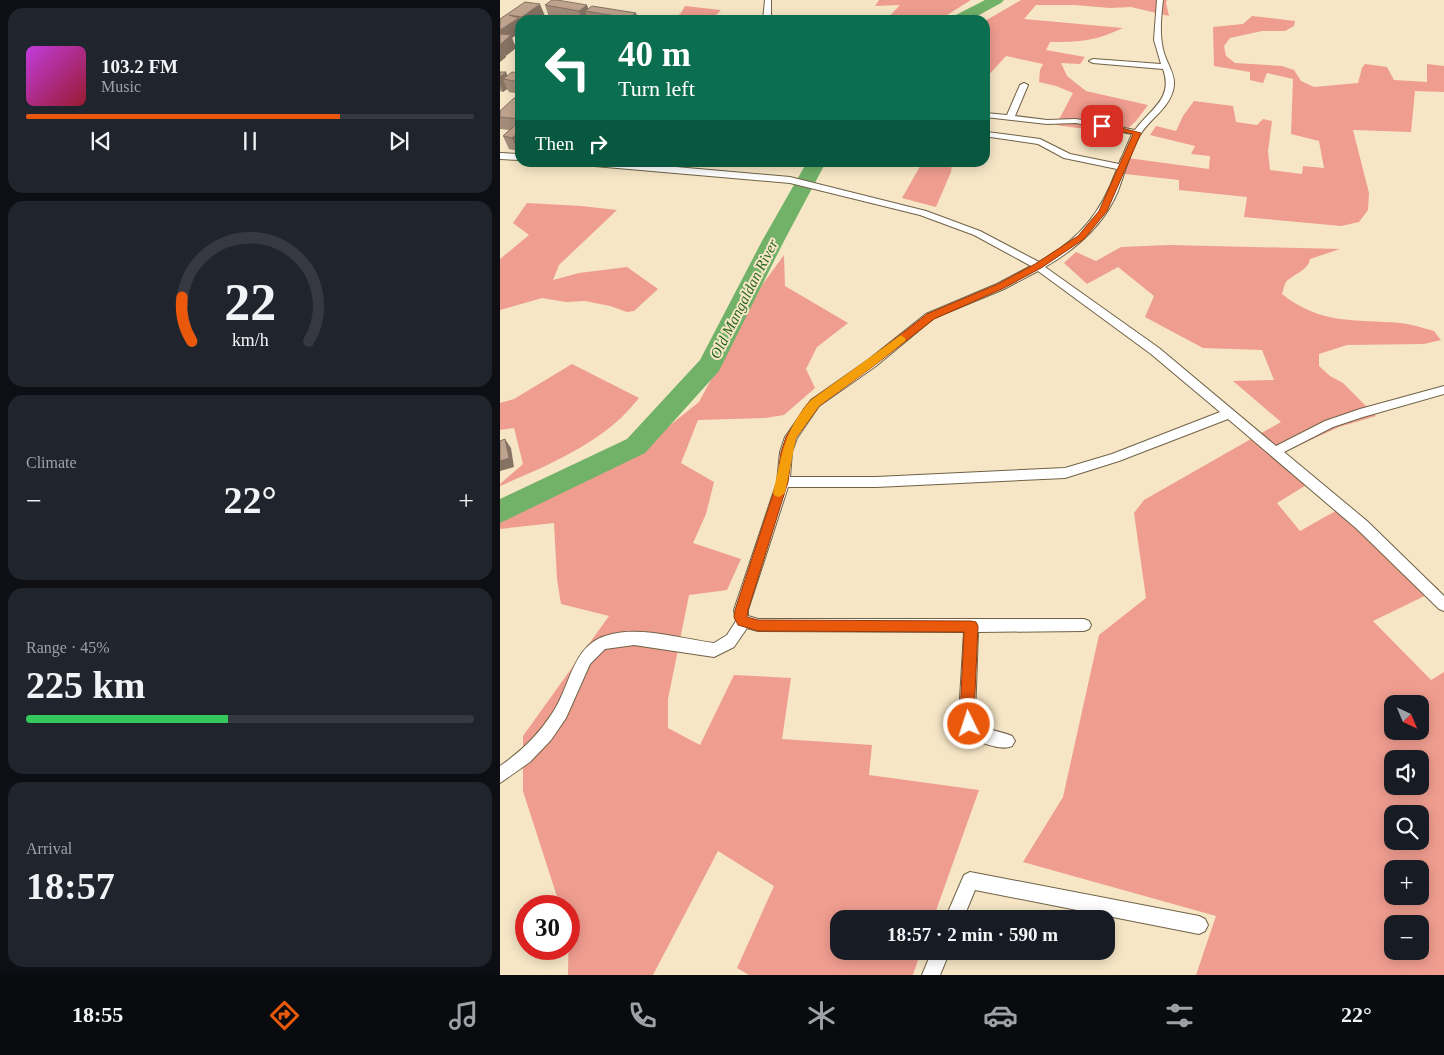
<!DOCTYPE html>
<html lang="en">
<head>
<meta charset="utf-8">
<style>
  :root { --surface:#171b24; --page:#20242c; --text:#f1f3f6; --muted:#9ea1a6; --line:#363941; --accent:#ea580c }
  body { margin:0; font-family:"Times New Roman",serif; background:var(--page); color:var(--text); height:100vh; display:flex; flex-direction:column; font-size:19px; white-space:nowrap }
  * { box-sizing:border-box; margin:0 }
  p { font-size:16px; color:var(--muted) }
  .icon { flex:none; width:28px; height:28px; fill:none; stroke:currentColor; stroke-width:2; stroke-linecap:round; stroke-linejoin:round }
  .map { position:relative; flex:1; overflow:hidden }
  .panel { display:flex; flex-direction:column; gap:8px; padding:8px; background:#0d0f14; width:500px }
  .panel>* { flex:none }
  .top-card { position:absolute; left:15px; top:15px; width:475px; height:152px; border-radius:15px; box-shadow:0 2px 12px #0003; background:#0b6e4f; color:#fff; overflow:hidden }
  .needle { width:32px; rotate:136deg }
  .fabs { position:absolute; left:884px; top:695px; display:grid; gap:10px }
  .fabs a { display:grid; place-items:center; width:45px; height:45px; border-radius:10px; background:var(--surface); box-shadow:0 2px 12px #0003; font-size:25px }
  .speed { position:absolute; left:15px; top:895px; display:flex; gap:10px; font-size:25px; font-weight:700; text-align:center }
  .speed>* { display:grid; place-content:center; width:65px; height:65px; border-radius:50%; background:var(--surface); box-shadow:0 2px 12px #0003; line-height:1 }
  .speed .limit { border:8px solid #d22; background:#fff; color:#111 }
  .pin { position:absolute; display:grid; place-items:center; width:42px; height:42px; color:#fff; margin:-21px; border-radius:10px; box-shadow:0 2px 8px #0006 }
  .me { position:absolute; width:55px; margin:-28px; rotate:356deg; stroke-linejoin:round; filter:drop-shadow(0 0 4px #0008) }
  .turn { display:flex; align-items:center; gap:18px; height:105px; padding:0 20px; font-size:22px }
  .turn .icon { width:65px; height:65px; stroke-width:2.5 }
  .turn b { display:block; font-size:35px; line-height:42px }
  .then { display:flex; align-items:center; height:48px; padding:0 20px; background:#0003; gap:10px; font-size:19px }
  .big { font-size:38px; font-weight:800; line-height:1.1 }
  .panel .card { flex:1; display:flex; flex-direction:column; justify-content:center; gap:8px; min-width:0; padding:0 18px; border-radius:15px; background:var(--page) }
  .panel .dial { align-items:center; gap:0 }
  .dial svg { height:130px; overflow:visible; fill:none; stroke:var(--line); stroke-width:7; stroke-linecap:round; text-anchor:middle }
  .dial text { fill:var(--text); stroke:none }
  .song { display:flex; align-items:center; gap:15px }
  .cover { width:60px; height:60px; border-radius:8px; background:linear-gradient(135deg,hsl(290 70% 55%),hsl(350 70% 35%)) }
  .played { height:5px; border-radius:2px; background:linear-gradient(90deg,var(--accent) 70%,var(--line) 70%) }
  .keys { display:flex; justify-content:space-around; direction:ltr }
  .heat { display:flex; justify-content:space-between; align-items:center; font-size:28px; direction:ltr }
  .charge { height:8px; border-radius:4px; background:linear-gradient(90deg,#34c759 45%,var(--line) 0) }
  .trip { position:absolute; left:330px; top:910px; width:285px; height:50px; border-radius:15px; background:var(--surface); box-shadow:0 2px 12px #0003; font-weight:800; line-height:50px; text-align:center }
  .dock { display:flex; height:80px; justify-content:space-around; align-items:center; background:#090b0e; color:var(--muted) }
  .dock .icon { width:35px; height:35px }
  .dock .current { color:var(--accent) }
  .dock b { font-size:22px; color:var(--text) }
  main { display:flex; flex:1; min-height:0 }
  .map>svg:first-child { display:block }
  .green { fill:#ef9d8f; fill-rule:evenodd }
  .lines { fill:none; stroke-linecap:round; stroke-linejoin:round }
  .river { fill:#71b268; fill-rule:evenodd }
  .street-casing { stroke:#706246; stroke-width:2 }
  .street { fill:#fff; fill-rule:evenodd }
  .wall { fill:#a58c7a }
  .shaded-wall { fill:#867263 }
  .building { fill:#c0a38e; stroke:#867263 }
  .route { fill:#ea580c; stroke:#983908 }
  .slow { fill:#f59e0b }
  .labels { text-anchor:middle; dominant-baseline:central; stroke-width:4; stroke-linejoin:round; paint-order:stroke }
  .water-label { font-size:15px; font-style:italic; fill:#24641c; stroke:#f6e6c6 }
</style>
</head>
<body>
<main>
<section class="panel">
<div class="card">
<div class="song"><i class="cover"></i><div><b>103.2 FM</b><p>Music</p></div></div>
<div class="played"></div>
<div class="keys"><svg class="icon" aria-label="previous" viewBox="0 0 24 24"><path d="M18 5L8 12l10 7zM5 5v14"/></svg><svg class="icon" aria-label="pause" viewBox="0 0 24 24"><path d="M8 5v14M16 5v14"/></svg><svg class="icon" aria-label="next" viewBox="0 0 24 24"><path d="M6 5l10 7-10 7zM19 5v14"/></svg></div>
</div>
<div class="card dial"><svg viewBox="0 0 100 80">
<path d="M14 69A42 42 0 1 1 86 69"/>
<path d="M14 69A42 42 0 0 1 8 42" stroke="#ea580c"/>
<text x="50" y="56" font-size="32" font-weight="700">22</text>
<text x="50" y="72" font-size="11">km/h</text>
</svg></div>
<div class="card"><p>Climate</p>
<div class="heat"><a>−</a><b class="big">22°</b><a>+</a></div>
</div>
<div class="card"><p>Range · 45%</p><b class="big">225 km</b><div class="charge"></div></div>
<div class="card"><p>Arrival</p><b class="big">18:57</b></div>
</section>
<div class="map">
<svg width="944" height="975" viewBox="0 0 944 975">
  <rect width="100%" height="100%" fill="#f6e6c6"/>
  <g class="green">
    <polygon points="379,0 471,0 439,20 386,20 400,5 375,6"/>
    <path d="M521 0H667L666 3 669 16 631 7 610 8 575 5H536L524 19 623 28C595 41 581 42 550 42L546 50 585 57 580 64 561 63 567 76 586 91 648 105 636 121 622 134 556 125 573 93 556 86 539 82 540 70 543 64 506 56 485 79V21Z"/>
    <polygon points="185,6 221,10 211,20 172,20 181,13"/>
    <polygon points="752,16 795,21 794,26 785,31 762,31 730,38 724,46 726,56 735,63 782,66 794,70 801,81 814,87 858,83 862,68 865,64 887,67 894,80 927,82 927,64 944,66 944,92 915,91 911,132 853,130 869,193 868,210 859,222 841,226 744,217 747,197 679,190 679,180 616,173 620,157 709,169 710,156 691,154 695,146 650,135 656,126 676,131 683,116 694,101 733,106 736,122 757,125 763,119 772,121 768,151 770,170 802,174 803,166 824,168 819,141 791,134 793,79 767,73 763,83 750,80 750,72 714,66 713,27 743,24"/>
    <polygon points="422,163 452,163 451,172 436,207 402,198"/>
    <polygon points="27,203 81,206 117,210 59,265 53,280 79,273 127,267 158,289 134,311 127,312 110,306 85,301 66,302 42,298 0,310 0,259 29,235 13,223"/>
    <path d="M669 245 840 249 810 259C808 271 793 274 786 282 784 285 783 291 782 294 821 325 854 319 900 323 911 324 923 328 934 331L941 340 924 344 847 345 819 354V366L830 376 843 383 876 416 839 427 784 452 816 479 777 503 800 531 848 504 890 548 939 589 873 621 931 680 944 672V975H696L716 916 523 862 563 797 599 635 646 598 634 513 644 500 781 422 733 381 774 380 762 350 703 348 645 317 654 296 618 267 587 284 564 263 576 252 596 261 621 247ZM892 704H920V731H892ZM892 759H920V786H892ZM892 814H920V841H892ZM892 869H920V896H892ZM892 924H920V951H892Z"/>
    <polygon points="284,255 285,286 348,323 317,347 306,369 315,388 284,415 265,418 198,420 181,463 214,482 206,514 193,543 241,559 227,590 189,595 168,699 168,728 200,745 234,675 291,678 282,739 372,745 369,775 479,790 433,919 339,919 339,951 421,951 413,975 249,975 237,968 274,886 218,851 153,975 68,975 69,906 60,906 23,791 23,736 109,616 61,604 57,579 54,523 0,529 0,518 34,504 135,453 199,402 262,285"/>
    <path d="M72 364 139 398C133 405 127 412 121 418 87 449 42 468 0 486V484L23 464 14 428 0 430V403L14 399Z"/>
  </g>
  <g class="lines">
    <g class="river">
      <polygon points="485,0 504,0 501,3 470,20 450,20 452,17"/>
      <polygon points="307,162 326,162 284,241 219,371 145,453 0,523 0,499 127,439 200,360 262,241"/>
    </g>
    <g class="street-casing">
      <g id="street">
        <polygon points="265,0 271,0 271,20 263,20"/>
        <path d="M657 0H663C661 17 659 36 664 53 667 63 675 74 674 85 672 107 650 118 640 135 630 152 625 172 618 191 604 225 576 249 545 267L659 348 776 446 825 421 860 409 944 386V394L863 417 833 427 784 452 867 521 944 596V611L939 609 857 529 728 419 619 461 565 478 376 487H288L248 610V616L258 619H584L589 621 591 625 589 629 584 631 478 632 475 715C482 731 498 730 512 736L515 741 512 746C501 751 477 743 468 733 464 728 462 721 459 715L464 632 258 631 247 628 234 647 214 657 134 645 105 649 90 664 66 718 51 740 30 762 0 783V766C22 751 39 734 53 712 72 683 72 642 112 634 144 627 182 639 214 643L227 635 236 621 234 610 277 482 280 452 285 437 311 400 368 360 426 314 497 284 531 266 474 235 420 215 290 183 83 165 79 162H119L290 177 426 211 480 231 539 262C580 239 601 213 617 169L564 158 538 144 490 137 487 136V132L540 139 570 154 619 164 632 134 576 123 547 124 485 117V113L507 115 520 85 524 83 528 85 515 116 547 120 576 119 635 130C650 109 674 99 663 69L593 63 589 61 593 59 661 64 654 40ZM538 271 651 354 720 412 612 454 565 468 376 477H290L292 452 297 438 319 406 376 366 434 318 504 289Z"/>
        <polygon points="0,153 20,154 20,160 0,159"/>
        <polygon points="470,872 699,916 705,919 708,925 705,931 699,934 475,890 463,919 445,919 464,875"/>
        <polygon points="432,951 450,951 440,975 422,975"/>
      </g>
    </g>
    <use href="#street" class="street"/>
  </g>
  <g class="wall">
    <polygon points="25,2 45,16 39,20 20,20 20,32 12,38 16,48 5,56 6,57 0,62 0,19"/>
    <polygon points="45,5 87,5 88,8 136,13 138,20 65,20 49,17"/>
    <polygon points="0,72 6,72 7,76 20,73 20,94 9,92 7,89 3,92 0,91"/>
    <polygon points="20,98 20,149 18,151 9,149 3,136 9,130 0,129 0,111"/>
  </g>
  <g class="shaded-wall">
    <polygon points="40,4 45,16 39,20 23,20 22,17"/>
    <polygon points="87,5 89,12 85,11 87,20 82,20 79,11"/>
    <polygon points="136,13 138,20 129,20 128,18"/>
    <polygon points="19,18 20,20 20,32 12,38 16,48 6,56 0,44 0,30"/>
    <polygon points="0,45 1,45 6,57 0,62"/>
    <polygon points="6,72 9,80 3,79 7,89 3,92 0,84 0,77"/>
    <polygon points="20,131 20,149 18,151 12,138"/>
    <polygon points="5,439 11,448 14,467 0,471 0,461"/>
  </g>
  <g class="building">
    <polygon points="52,0 57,0 87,5 79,11 45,5"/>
    <polygon points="25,2 40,4 22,17 9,15 19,18 0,30 0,19"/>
    <polygon points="92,6 136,13 128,18 85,11"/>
    <polygon points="0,34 11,35 1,44 0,44"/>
    <polygon points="0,72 6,72 0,77"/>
    <polygon points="12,72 20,73 20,82 3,79"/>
    <polygon points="14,98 20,98 20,119 0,117 0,111"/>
    <polygon points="20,121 20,131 12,138 3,136"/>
    <polygon points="5,439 9,458 0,461 0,441"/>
  </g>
  <polygon class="route" points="602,123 641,133 607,211 584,239 541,268 504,288 434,319 375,365 319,406 296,438 292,452 288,482 248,610 247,617 258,620 471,621 476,622 478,626 474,715 476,724 474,729 469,731 464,729 460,715 464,632 258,631 238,625 234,617 235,610 277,482 281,452 286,437 304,408 311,400 368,360 427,314 498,284 535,264 578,236 599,211 633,134 599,127 598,126"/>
  <path class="slow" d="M401 335 406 339 405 341 375 365 319 406 296 438 285 493 279 497 275 496 273 493C282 455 284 430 311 400Z"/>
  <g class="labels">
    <g class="water-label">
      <text transform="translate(244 299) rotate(-63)">Old Mangaldan River</text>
    </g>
  </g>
</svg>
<div class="fabs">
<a><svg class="needle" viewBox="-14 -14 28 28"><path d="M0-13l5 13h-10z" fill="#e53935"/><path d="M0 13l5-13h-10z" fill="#9ea1a6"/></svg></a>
<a><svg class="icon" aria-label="sound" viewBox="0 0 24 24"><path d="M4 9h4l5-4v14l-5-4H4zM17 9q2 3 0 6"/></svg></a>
<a><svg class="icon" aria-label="search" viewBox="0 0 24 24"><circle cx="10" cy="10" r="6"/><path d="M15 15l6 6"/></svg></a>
<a>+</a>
<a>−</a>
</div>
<div class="speed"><div class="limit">30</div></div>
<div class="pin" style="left:602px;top:126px;background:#d93025"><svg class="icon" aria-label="arrive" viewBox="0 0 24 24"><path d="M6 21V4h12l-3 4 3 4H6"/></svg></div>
<svg class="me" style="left:469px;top:724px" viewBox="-20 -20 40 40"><circle r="17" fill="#ea580c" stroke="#fff" stroke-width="3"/><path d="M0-11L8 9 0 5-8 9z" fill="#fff"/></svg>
<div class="trip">18:57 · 2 min · 590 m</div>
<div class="top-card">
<div class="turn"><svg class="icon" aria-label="left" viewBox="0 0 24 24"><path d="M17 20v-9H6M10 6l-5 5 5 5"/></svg><div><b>40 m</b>Turn left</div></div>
<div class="then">Then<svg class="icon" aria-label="right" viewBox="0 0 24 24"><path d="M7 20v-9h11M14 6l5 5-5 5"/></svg></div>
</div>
</div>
</main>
<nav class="dock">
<b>18:55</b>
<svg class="icon current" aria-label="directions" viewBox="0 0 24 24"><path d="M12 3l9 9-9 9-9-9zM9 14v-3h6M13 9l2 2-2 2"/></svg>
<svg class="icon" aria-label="music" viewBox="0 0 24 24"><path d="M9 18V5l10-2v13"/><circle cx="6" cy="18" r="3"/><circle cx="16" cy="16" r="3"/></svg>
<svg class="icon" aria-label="phone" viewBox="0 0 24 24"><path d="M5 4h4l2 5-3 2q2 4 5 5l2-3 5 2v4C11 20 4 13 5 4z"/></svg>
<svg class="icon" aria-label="climate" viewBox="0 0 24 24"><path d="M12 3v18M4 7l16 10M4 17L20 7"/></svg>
<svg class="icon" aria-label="car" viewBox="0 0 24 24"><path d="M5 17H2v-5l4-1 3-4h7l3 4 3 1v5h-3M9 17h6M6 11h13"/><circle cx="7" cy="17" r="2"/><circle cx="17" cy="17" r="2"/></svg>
<svg class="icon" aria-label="filters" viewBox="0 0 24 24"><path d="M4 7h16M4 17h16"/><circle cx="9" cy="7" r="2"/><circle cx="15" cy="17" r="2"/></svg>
<b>22°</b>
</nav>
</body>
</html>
